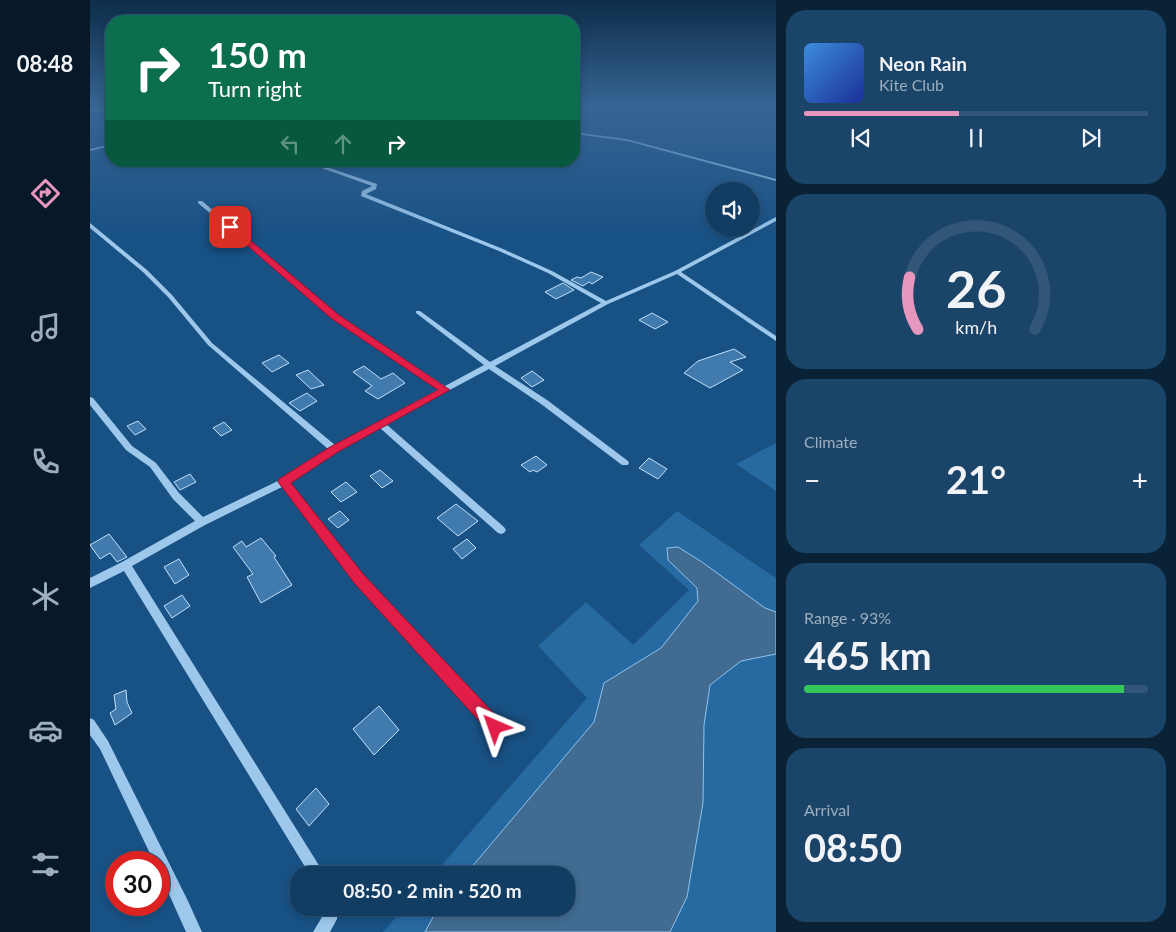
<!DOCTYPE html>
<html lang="en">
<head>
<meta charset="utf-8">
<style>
  :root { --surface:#123d63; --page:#1b4469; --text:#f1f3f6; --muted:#9caebe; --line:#315678; --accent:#e797bd }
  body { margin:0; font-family:Lato,sans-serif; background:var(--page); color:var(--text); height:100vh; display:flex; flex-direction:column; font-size:19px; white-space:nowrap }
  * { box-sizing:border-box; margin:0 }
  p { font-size:16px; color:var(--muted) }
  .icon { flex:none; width:28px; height:28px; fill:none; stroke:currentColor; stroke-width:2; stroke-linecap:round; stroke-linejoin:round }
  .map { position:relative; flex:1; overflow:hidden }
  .details { display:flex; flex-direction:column; gap:10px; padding:10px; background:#0a2236; width:400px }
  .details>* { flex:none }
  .guide { position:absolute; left:15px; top:15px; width:475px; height:152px; border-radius:20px; box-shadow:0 2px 8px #0003,0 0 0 1px var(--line); background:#0b6e4f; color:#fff; overflow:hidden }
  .buttons { position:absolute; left:615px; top:182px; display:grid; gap:10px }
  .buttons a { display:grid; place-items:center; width:55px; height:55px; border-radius:50%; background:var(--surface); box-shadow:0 2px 8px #0003,0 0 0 1px var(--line); font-size:25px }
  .speed { position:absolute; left:15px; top:851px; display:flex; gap:10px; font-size:25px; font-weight:700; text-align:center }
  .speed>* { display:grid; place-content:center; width:65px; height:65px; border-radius:50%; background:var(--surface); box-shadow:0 2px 8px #0003,0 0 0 1px var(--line); line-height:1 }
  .speed .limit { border:8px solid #d22; background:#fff; color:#111 }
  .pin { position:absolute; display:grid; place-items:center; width:42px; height:42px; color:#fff; margin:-21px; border-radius:10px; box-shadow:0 2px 8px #0006 }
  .me { position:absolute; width:55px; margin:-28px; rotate:317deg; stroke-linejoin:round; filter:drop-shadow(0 0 4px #0008) }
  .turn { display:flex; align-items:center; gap:18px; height:105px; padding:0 20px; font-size:22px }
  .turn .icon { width:65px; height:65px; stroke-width:2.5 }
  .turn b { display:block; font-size:35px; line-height:42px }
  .lanes { display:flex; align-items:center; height:48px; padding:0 20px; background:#0003; justify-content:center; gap:25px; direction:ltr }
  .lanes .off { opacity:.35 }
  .big { font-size:38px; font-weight:700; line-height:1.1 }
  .details .tile { flex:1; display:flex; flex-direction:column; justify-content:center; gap:8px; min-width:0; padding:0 18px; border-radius:20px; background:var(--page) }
  .details .dial { align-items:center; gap:0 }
  .dial svg { height:130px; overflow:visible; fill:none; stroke:var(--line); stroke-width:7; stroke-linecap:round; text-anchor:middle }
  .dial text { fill:var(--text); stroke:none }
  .song { display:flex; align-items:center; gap:15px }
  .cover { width:60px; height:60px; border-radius:8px; background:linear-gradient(135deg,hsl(210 70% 55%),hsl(230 70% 35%)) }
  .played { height:5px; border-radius:2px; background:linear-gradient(90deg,var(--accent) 45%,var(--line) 45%) }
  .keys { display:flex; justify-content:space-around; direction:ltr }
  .heat { display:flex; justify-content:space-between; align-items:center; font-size:28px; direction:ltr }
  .charge { height:8px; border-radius:4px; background:linear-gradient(90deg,#34c759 93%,var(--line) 0) }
  .trip { position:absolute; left:200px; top:866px; width:285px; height:50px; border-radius:20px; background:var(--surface); box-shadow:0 2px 8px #0003,0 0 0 1px var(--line); font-weight:700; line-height:50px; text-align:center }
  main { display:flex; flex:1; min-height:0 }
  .menu { display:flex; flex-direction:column; width:90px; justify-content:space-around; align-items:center; background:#071828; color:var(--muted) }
  .menu .icon { width:35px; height:35px }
  .menu .on { color:var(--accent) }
  .menu b { font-size:22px; color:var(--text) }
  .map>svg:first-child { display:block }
  .green { fill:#2769a1 }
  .water { fill:#416b91; stroke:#90c4ef }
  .building { fill:#417bae; stroke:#c3e0f9 }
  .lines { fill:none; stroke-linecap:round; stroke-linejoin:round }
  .minor { fill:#9dc8ec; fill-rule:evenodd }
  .route { fill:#e11d48; stroke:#92132f }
</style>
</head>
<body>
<main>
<nav class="menu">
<b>08:48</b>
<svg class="icon on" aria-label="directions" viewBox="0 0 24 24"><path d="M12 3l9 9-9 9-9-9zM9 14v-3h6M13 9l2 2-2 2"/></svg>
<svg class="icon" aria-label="music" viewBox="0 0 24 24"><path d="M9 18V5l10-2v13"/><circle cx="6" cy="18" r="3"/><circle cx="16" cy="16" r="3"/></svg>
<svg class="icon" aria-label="phone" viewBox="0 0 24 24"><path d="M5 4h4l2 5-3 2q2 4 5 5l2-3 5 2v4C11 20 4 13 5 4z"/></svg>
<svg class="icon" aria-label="climate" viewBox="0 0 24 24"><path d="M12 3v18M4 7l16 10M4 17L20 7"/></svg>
<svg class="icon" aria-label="car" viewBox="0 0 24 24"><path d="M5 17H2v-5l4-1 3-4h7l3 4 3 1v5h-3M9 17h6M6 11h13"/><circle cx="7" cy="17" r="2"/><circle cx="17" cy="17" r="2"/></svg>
<svg class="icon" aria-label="filters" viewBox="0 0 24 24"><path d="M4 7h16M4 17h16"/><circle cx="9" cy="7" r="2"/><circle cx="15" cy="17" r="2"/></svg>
</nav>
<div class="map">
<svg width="686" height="932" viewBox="0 0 686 932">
  <rect width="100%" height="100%" fill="#185184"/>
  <g class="green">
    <polygon points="686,443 686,491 646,464"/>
    <polygon points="587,511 686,578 686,932 293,932 314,908 476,908 476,875 343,875 497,698 448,646 496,602 543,645 599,590 549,545"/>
  </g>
  <polygon class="water" points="588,547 612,562 675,608 686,612 686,654 651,661 620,685 614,725 613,803 597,897 580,932 335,932 348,908 476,908 476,875 375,875 504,722 514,683 571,648 608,601 607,588 578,560 577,548"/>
  <g class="building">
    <polygon points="501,272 513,277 502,284 499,282 493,286 481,280 487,277 491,278"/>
    <polygon points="473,283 484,290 466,299 455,292"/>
    <polygon points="562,313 578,322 565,329 549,320"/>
    <polygon points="644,349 656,357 640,362 653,370 620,388 594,373 608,361"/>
    <polygon points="189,355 199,363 182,372 172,363"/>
    <polygon points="274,366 291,379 303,373 315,383 288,399 275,391 282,386 263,372"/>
    <polygon points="218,370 234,385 221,389 206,375"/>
    <polygon points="442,371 454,380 442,387 431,378"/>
    <polygon points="217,393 227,401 210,411 199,403"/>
    <polygon points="48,421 56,429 45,435 37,426"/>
    <polygon points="134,422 142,430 131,436 123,428"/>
    <polygon points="446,456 457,465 447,472 443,470 440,472 431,465"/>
    <polygon points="559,458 577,469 568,479 549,468"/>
    <polygon points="290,470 303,481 292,488 280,476"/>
    <polygon points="100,474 106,482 90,490 84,482"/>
    <polygon points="256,482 267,492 251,502 241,492"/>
    <polygon points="366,504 388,521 368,536 347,518"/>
    <polygon points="250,511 259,520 248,528 238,519"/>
    <polygon points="19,534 37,557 27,562 20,553 10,559 0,545"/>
    <polygon points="171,538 186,556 184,557 202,585 171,603 157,577 163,574 143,547 152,541 156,547"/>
    <polygon points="377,539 386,548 372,559 363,549"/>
    <polygon points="89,559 99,575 85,584 74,567"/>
    <polygon points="92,595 100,606 82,618 74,606"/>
    <polygon points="36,690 37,702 42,713 25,725 20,713 26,709 24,695"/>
    <polygon points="289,706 309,730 284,755 263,729"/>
    <polygon points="226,788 239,804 219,826 206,809"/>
  </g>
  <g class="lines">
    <g class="minor">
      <polygon points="678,106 686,106 686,108"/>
      <polygon points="21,107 21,109 0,113 0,111"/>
      <polygon points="484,132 537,139 686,179 686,181 537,141 484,134"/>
      <polygon points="21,144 21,146 0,151 0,149"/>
      <polygon points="212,161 219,161 287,184 286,189 276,194 413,249 462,271 516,301 585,271 686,217 686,221 591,272 686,336 686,341 587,274 518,304 405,366 457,400 538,461 539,463 538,465 532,465 451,404 399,369 296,424 414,527 416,530 414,533 411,534 408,533 290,428 247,451 199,483 274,577 409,723 411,727 409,731 405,733 401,731 266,583 192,487 115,525 42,566 235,875 220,875 34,571 0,588 0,578 32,562 105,521 83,499 60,467 36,450 0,405 0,397 3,398 42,446 66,463 89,493 113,517 190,480 238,449 118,345 78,297 53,272 0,228 0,223 57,270 82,295 122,343 245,445 349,389 244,318 108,203 108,201 112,201 248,316 355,386 394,365 326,313 326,311 330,311 400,362 511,303 458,273 409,251 271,196 272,191 282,186"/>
      <polygon points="0,718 4,720 18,741 98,901 112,932 96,932 69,872 69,862 64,862 10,749 0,735"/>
      <polygon points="232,908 247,908 247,919 240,932 223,932 232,917"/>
    </g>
  </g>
  <linearGradient id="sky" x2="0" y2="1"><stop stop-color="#0d2d49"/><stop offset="0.45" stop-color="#376594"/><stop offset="1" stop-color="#376594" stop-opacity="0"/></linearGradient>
  <rect width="686" height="237" fill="url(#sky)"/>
  <polygon class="route" points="137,225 142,225 249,315 360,390 248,452 201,483 274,575 411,721 413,727 411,732 405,735 399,732 265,584 188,482 189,479 240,447 348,390 242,319 137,228"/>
</svg>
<div class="buttons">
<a><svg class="icon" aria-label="sound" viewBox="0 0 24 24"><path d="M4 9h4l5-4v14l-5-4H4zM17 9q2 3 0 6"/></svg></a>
</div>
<div class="speed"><div class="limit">30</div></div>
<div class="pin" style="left:140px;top:227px;background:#d93025"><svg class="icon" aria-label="arrive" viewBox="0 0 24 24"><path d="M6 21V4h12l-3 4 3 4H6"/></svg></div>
<svg class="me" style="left:405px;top:727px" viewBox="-20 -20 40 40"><path d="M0-17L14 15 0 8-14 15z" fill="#e11d48" stroke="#fff" stroke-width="4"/></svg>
<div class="trip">08:50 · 2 min · 520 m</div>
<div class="guide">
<div class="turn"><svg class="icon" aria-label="right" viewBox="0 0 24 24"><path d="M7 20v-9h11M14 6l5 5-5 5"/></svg><div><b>150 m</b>Turn right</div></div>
<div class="lanes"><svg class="icon off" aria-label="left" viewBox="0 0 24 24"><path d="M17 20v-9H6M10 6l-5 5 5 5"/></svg><svg class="icon off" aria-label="ahead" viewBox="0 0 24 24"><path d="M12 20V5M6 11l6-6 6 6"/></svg><svg class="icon" aria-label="right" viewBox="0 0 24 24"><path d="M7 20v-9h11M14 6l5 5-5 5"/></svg></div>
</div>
</div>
<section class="details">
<div class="tile">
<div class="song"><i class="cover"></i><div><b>Neon Rain</b><p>Kite Club</p></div></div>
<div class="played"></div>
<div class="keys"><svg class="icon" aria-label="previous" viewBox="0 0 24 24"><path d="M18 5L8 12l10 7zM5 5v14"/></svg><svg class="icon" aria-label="pause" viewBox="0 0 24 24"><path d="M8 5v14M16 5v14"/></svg><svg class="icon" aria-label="next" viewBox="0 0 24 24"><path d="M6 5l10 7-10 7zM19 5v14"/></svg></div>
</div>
<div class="tile dial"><svg viewBox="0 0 100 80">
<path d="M14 69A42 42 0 1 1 86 69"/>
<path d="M14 69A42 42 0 0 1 9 37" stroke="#e797bd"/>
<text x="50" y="56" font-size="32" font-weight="700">26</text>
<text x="50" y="72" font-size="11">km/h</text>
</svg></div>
<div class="tile"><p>Climate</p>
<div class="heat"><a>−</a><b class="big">21°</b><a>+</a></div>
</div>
<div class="tile"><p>Range · 93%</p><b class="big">465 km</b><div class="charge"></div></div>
<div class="tile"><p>Arrival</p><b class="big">08:50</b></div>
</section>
</main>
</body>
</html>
